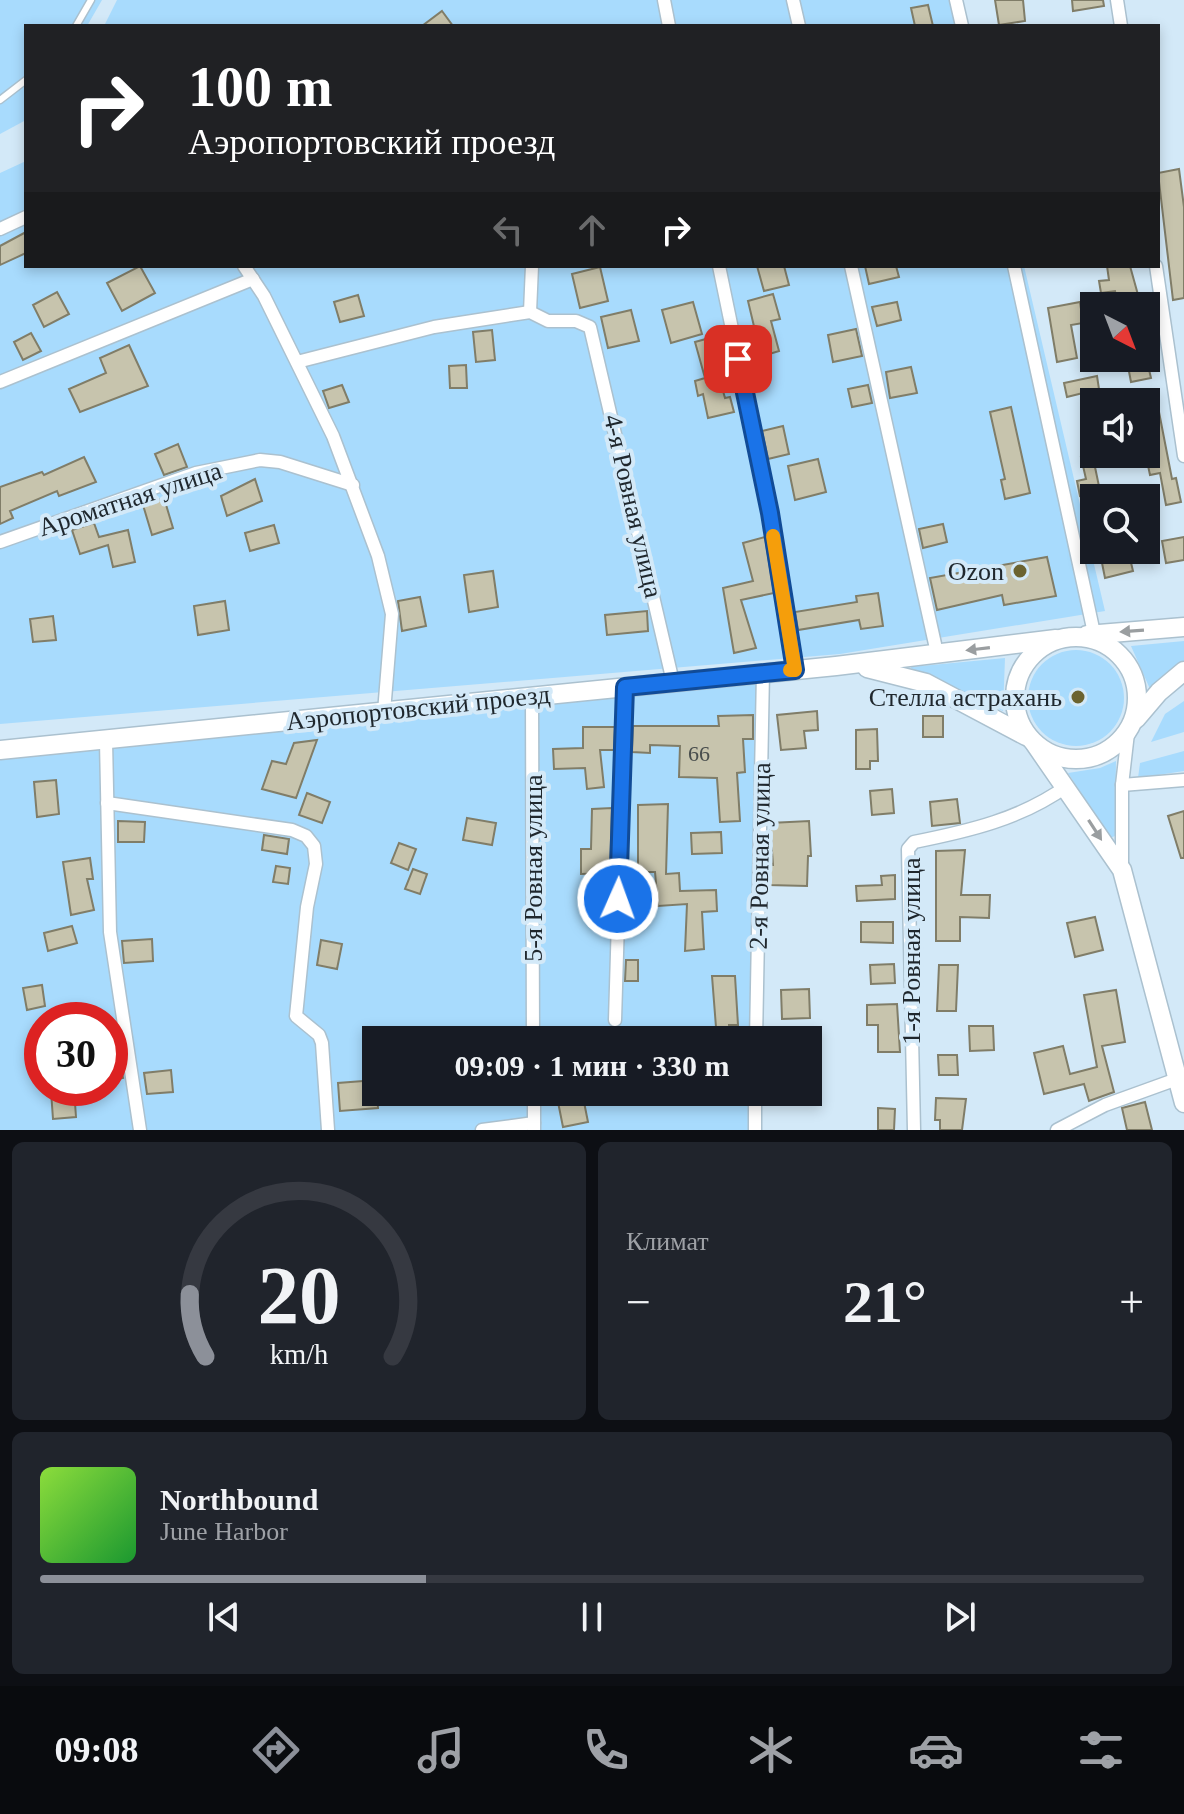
<!DOCTYPE html>
<html lang="ru">
<head>
<meta charset="utf-8">
<style>
  :root { --surface:#171b24; --page:#20242c; --text:#f1f3f6; --muted:#9ea1a6; --line:#363941; --accent:#8c9099 }
  body { margin:0; font-family:"Times New Roman",serif; background:var(--page); color:var(--text); height:100vh; display:flex; flex-direction:column; font-size:30px; white-space:nowrap }
  * { box-sizing:border-box; margin:0 }
  p { font-size:26px; color:var(--muted) }
  .icon { flex:none; width:44px; height:44px; fill:none; stroke:currentColor; stroke-width:2; stroke-linecap:round; stroke-linejoin:round }
  .map { position:relative; height:1130px; overflow:hidden }
  .sheet { display:flex; flex-direction:column; gap:12px; padding:12px; background:#0d0f14; flex:1 }
  .sheet>* { flex:none }
  .top-card { position:absolute; left:24px; top:24px; width:1136px; height:244px; border-radius:0px; box-shadow:0 4px 12px #0003; background:#202124; color:#fff; overflow:hidden }
  .needle { width:52px; rotate:138deg }
  .fabs { position:absolute; left:1080px; top:292px; display:grid; gap:16px }
  .fabs a { display:grid; place-items:center; width:80px; height:80px; border-radius:0px; background:var(--surface); box-shadow:0 4px 12px #0003; font-size:40px }
  .speed { position:absolute; left:24px; top:1002px; display:flex; gap:16px; font-size:40px; font-weight:700; text-align:center }
  .speed>* { display:grid; place-content:center; width:104px; height:104px; border-radius:50%; background:var(--surface); box-shadow:0 4px 12px #0003; line-height:1 }
  .speed .limit { border:12px solid #d22; background:#fff; color:#111 }
  .pin { position:absolute; display:grid; place-items:center; width:68px; height:68px; color:#fff; margin:-34px; border-radius:16px; box-shadow:0 4px 12px #0006 }
  .me { position:absolute; width:88px; margin:-44px; rotate:2deg; stroke-linejoin:round; filter:drop-shadow(0 0 6px #0008) }
  .turn { display:flex; align-items:center; gap:28px; height:168px; padding:0 32px; font-size:36px }
  .turn .icon { width:104px; height:104px; stroke-width:2.5 }
  .turn b { display:block; font-size:56px; line-height:68px }
  .lanes { display:flex; align-items:center; height:76px; padding:0 32px; background:#0003; justify-content:center; gap:40px; direction:ltr }
  .lanes .off { opacity:.35 }
  .big { font-size:60px; font-weight:700; line-height:1.1 }
  .sheet .card { flex:1; display:flex; flex-direction:column; justify-content:center; gap:12px; min-width:0; padding:0 28px; border-radius:12px; background:var(--page) }
  .sheet .dial { align-items:center; gap:0 }
  .dial svg { height:208px; overflow:visible; fill:none; stroke:var(--line); stroke-width:7; stroke-linecap:round; text-anchor:middle }
  .dial text { fill:var(--text); stroke:none }
  .song { display:flex; align-items:center; gap:24px }
  .cover { width:96px; height:96px; border-radius:12px; background:linear-gradient(135deg,hsl(90 70% 55%),hsl(130 70% 35%)) }
  .played { height:8px; border-radius:4px; background:linear-gradient(90deg,var(--accent) 35%,var(--line) 35%) }
  .keys { display:flex; justify-content:space-around; direction:ltr }
  .heat { display:flex; justify-content:space-between; align-items:center; font-size:44px; direction:ltr }
  .sheet .tiles { flex:1; display:grid; gap:12px; grid-template-columns:1fr 1fr }
  .card:last-child { grid-column:span 2 }
  .trip { position:absolute; left:362px; top:1026px; width:460px; height:80px; border-radius:0px; background:var(--surface); box-shadow:0 4px 12px #0003; font-weight:700; line-height:80px; text-align:center }
  .dock { display:flex; height:128px; justify-content:space-around; align-items:center; background:#090b0e; color:var(--muted) }
  .dock .icon { width:56px; height:56px }
  .dock .current { color:var(--accent) }
  .dock b { font-size:36px; color:var(--text) }
  .map>svg:first-child { display:block }
  .green { fill:#a8dbfd; fill-rule:evenodd }
  .building { fill:#c7c4ad; stroke:#807d68; stroke-width:2 }
  .lines { fill:none; stroke-linecap:round; stroke-linejoin:round }
  .lane-casing { stroke:#abc1cf; stroke-width:9 }
  .street-casing { stroke:#abc1cf; stroke-width:15 }
  .secondary-casing { stroke:#abc1cf; stroke-width:21 }
  .lane { stroke:#fff; stroke-width:6 }
  .street { stroke:#fff; stroke-width:12 }
  .secondary { stroke:#fff; stroke-width:18 }
  .oneway { fill:#9a9ea0 }
  .route-casing { stroke:#114b97; stroke-width:20 }
  .route { stroke:#1a73e8; stroke-width:14 }
  .slow { stroke:#f59e0b; stroke-width:14 }
  .poi-dot { fill:#6b6330; stroke:#d3e9f8; stroke-width:3 }
  .labels { text-anchor:middle; dominant-baseline:central; stroke-width:8; stroke-linejoin:round; paint-order:stroke }
  .number-label { font-size:22px; fill:#494e4d }
  .street-label { font-size:26px; fill:#1f272d; stroke:#d3e9f8 }
  .poi-label { font-size:26px; fill:#1f272d; stroke:#d3e9f8; text-anchor:end }
</style>
</head>
<body>
<div class="map">
<svg width="1184" height="1130" viewBox="0 0 1184 1130">
  <rect width="100%" height="100%" fill="#d3e9f8"/>
  <g class="green">
    <polygon points="0,0 102,0 87,26 26,26 26,120 0,134"/>
    <polygon points="117,0 962,0 968,26 104,26"/>
    <polygon points="26,161 26,266 1024,266 1105,611 840,654 0,724 0,173"/>
    <polygon points="1184,641 1184,661 1150,689 1131,646"/>
    <circle cx="1076" cy="698" r="48"/>
    <polygon points="1005,658 1003,711 912,671 911,667"/>
    <path d="M761 679 758 1040H376V1092H757V1130H0V760ZM42 1020H110V1088H42Z"/>
    <polygon points="1184,701 1184,732 1151,742 1165,714"/>
    <polygon points="1184,751 1184,771 1138,778 1140,763"/>
    <polygon points="1116,761 1115,836 1110,838 1068,773 1100,768"/>
  </g>
  <g class="building">
    <polygon points="995,0 1023,0 1025,21 999,25"/>
    <polygon points="1072,0 1103,0 1104,6 1073,11"/>
    <polygon points="928,5 933,26 915,26 911,8"/>
    <polygon points="442,11 453,26 422,26"/>
    <polygon points="1179,169 1184,207 1184,298 1173,300 1158,173"/>
    <polygon points="26,232 26,253 0,265 0,246"/>
    <polygon points="140,266 155,293 122,311 107,283"/>
    <polygon points="757,266 784,266 789,285 764,291"/>
    <polygon points="865,266 896,266 899,277 869,284"/>
    <polygon points="1107,266 1130,266 1140,302 1118,306 1115,291 1101,293 1099,281 1109,280"/>
    <polygon points="600,267 608,301 580,308 572,274"/>
    <polygon points="57,292 69,314 44,327 33,305"/>
    <polygon points="773,294 780,319 771,321 779,351 756,358 751,340 757,339 748,301"/>
    <polygon points="358,295 364,316 340,322 334,302"/>
    <polygon points="693,302 702,334 671,343 662,310"/>
    <polygon points="897,302 901,320 877,326 872,307"/>
    <polygon points="1080,302 1083,323 1071,325 1077,358 1057,362 1048,308"/>
    <polygon points="631,310 639,341 608,348 601,317"/>
    <polygon points="856,329 862,356 833,362 828,335"/>
    <polygon points="492,330 495,360 476,362 473,332"/>
    <polygon points="31,333 41,351 23,360 14,342"/>
    <polygon points="713,337 718,354 713,355 725,398 730,397 734,412 708,418 703,394 698,396 695,381 705,378 695,342"/>
    <polygon points="129,345 148,386 80,412 69,389 106,373 100,358"/>
    <polygon points="1146,357 1151,378 1131,382 1127,361"/>
    <polygon points="466,365 467,388 450,388 449,366"/>
    <polygon points="911,367 917,393 890,398 886,372"/>
    <polygon points="1097,376 1099,389 1067,397 1064,383"/>
    <polygon points="342,385 349,402 329,408 323,391"/>
    <polygon points="868,385 872,403 852,407 848,389"/>
    <polygon points="1011,407 1030,493 1005,499 1001,480 1005,479 990,412"/>
    <polygon points="1159,412 1172,479 1176,478 1181,502 1166,505 1160,473 1150,475 1146,456 1146,414"/>
    <polygon points="783,426 789,454 768,459 762,431"/>
    <polygon points="178,444 187,467 164,475 155,454"/>
    <polygon points="1101,454 1103,466 1095,467 1100,491 1080,496 1077,481 1086,479 1081,457"/>
    <polygon points="84,457 96,482 59,496 57,491 10,511 13,518 0,524 0,487 42,472 44,475"/>
    <polygon points="818,459 826,492 795,500 788,466"/>
    <polygon points="255,479 262,501 227,516 221,496"/>
    <polygon points="164,498 173,528 152,535 143,505"/>
    <polygon points="94,523 99,537 128,530 135,562 113,567 108,545 80,554 72,530"/>
    <polygon points="943,524 947,542 923,548 919,529"/>
    <polygon points="274,525 279,543 250,551 245,533"/>
    <polygon points="765,537 774,593 741,600 756,648 734,653 723,588 753,581 743,543"/>
    <polygon points="1184,537 1184,560 1166,563 1162,541"/>
    <polygon points="1113,550 1128,550 1133,571 1105,578 1100,553"/>
    <polygon points="1047,557 1056,596 1004,605 1002,595 937,610 930,578"/>
    <polygon points="493,571 498,607 469,612 464,575"/>
    <polygon points="878,593 883,626 861,629 859,620 798,630 795,612 857,602 856,596"/>
    <polygon points="420,597 426,626 402,631 398,601"/>
    <polygon points="225,601 229,630 198,635 194,606"/>
    <polygon points="647,611 648,631 607,635 605,615"/>
    <polygon points="53,616 56,640 33,642 30,619"/>
    <polygon points="817,711 818,730 804,731 806,748 781,750 777,715"/>
    <polygon points="753,715 753,739 743,739 745,772 737,773 740,821 720,822 717,778 679,777 680,746 650,745 650,753 632,752 633,726 719,726 718,716"/>
    <rect x="923" y="716" width="20" height="21"/>
    <polygon points="583,727 615,727 614,750 600,750 604,787 587,789 585,768 554,769 553,749 583,748"/>
    <polygon points="877,729 878,761 870,761 870,769 856,769 856,730"/>
    <polygon points="317,740 296,798 262,789 272,761 286,764 294,743"/>
    <polygon points="56,780 59,814 37,817 34,782"/>
    <polygon points="892,789 894,813 872,815 870,791"/>
    <polygon points="307,793 330,802 322,823 299,815"/>
    <polygon points="957,799 960,823 932,826 930,802"/>
    <polygon points="668,804 666,874 679,873 680,891 716,890 717,911 702,912 704,949 685,951 687,904 658,906 655,872 638,872 638,805"/>
    <polygon points="612,808 610,873 581,874 581,849 591,849 592,809"/>
    <polygon points="1184,811 1184,858 1181,858 1168,816"/>
    <polygon points="467,818 496,823 492,845 463,840"/>
    <polygon points="118,821 145,822 144,842 118,842"/>
    <polygon points="809,821 811,856 808,856 807,886 768,885 768,865 773,865 770,823"/>
    <polygon points="721,832 722,853 692,854 691,833"/>
    <polygon points="264,835 289,839 287,854 262,850"/>
    <polygon points="399,843 416,849 408,870 391,863"/>
    <polygon points="965,850 961,895 990,895 989,918 960,917 960,941 936,941 936,851"/>
    <polygon points="90,858 93,879 87,879 94,910 71,915 63,862"/>
    <polygon points="276,866 290,868 288,884 273,882"/>
    <polygon points="413,869 427,874 420,894 405,889"/>
    <polygon points="895,875 895,899 857,901 856,886 882,885 881,876"/>
    <polygon points="1095,917 1103,950 1075,957 1067,923"/>
    <polygon points="861,922 893,922 893,943 861,942"/>
    <polygon points="72,926 77,943 48,951 44,933"/>
    <polygon points="152,939 153,961 124,963 122,941"/>
    <polygon points="321,940 342,944 337,969 317,965"/>
    <polygon points="626,960 638,960 638,981 625,981"/>
    <polygon points="894,964 895,983 871,984 870,965"/>
    <polygon points="939,965 958,965 956,1011 937,1011"/>
    <polygon points="712,976 735,976 738,1025 729,1025 729,1040 717,1040"/>
    <polygon points="42,985 45,1006 27,1010 23,988"/>
    <polygon points="809,989 810,1018 782,1019 781,990"/>
    <polygon points="1116,990 1125,1042 1102,1046 1114,1092 1089,1101 1084,1084 1044,1094 1034,1053 1063,1046 1070,1074 1097,1067 1084,995"/>
    <polygon points="897,1004 900,1052 878,1052 878,1025 867,1025 867,1005"/>
    <polygon points="969,1026 993,1026 994,1050 970,1051"/>
    <polygon points="119,1055 123,1078 110,1080 110,1057"/>
    <polygon points="938,1055 957,1055 958,1075 939,1075"/>
    <polygon points="171,1070 173,1092 147,1094 144,1073"/>
    <polygon points="376,1080 378,1108 340,1111 338,1083"/>
    <polygon points="74,1089 76,1117 53,1119 51,1091"/>
    <polygon points="583,1097 588,1122 563,1127 558,1102"/>
    <polygon points="936,1098 966,1099 962,1130 940,1130 940,1120 935,1120"/>
    <polygon points="1145,1102 1152,1130 1127,1130 1122,1108"/>
    <polygon points="878,1108 895,1109 894,1130 878,1130"/>
  </g>
  <g class="lines">
    <g class="lane-casing">
      <g id="lane">
        <polyline points="76,26 91,0"/>
        <polyline points="0,100 26,80"/>
      </g>
    </g>
    <g class="street-casing">
      <g id="street">
        <polyline points="664,0 669,26"/>
        <polyline points="793,0 799,26"/>
        <polyline points="956,0 962,26"/>
        <polyline points="1117,0 1121,26"/>
        <polyline points="0,229 26,217"/>
        <polyline points="244,266 264,296 333,436 378,556 392,614 384,712"/>
        <polyline points="719,266 770,513 795,670"/>
        <polyline points="851,266 937,653"/>
        <polyline points="1014,266 1094,633 1123,656"/>
        <polyline points="1156,266 1184,456"/>
        <polyline points="530,312 532,266"/>
        <polyline points="297,362 434,327 530,312 548,321 576,321 590,327 673,682"/>
        <polyline points="0,382 253,279"/>
        <polyline points="0,542 196,473 260,460 280,462 353,485"/>
        <polyline points="532,697 533,1040"/>
        <polyline points="106,741 110,932 140,1130"/>
        <polyline points="1122,785 1184,780"/>
        <polyline points="107,803 292,830 306,836 314,846 316,864 307,907 296,1016 319,1035 322,1043 328,1130"/>
        <polyline points="1122,867 1122,785 1128,733"/>
        <polyline points="615,1020 625,687"/>
        <polyline points="756,1040 763,672"/>
        <polyline points="534,1092 534,1129"/>
        <polyline points="482,1130 534,1123"/>
        <polyline points="755,1130 755,1092"/>
        <path d="M914 1130 908 849 914 842C969 831 1021 819 1067 786"/>
        <polyline points="1057,1130 1105,1105 1177,1079"/>
      </g>
    </g>
    <g class="secondary-casing">
      <g id="secondary">
        <polyline points="1087,635 1184,627"/>
        <circle cx="1076" cy="698" r="61"/>
        <polyline points="867,668 926,683 1026,736"/>
        <polyline points="1136,719 1159,692 1184,671"/>
        <polyline points="1035,744 1122,870 1184,1103"/>
        <polyline points="0,750 836,666 1056,639"/>
      </g>
    </g>
    <use href="#lane" class="lane"/>
    <use href="#street" class="street"/>
    <use href="#secondary" class="secondary"/>
  </g>
  <defs><path id="oneway-solid" d="M-6-.8H1V-3.2L6.5 0L1 3.2V.8H-6Z" transform="scale(2)"/></defs>
  <g class="oneway">
    <use href="#oneway-solid" transform="translate(1132 631) rotate(176)"/>
    <use href="#oneway-solid" transform="translate(978 649) rotate(173)"/>
    <use href="#oneway-solid" transform="translate(1095 830) rotate(57)"/>
  </g>
  <g class="lines">
    <g class="route-casing">
      <polyline id="route" points="618,899 625,687 795,670 770,513 738,359"/>
    </g>
    <use href="#route" class="route"/>
    <polyline class="slow" points="773,536 795,670 790,670"/>
  </g>
  <g class="poi-dot">
    <circle cx="1020" cy="571" r="8"/>
    <circle cx="1078" cy="697" r="8"/>
  </g>
  <g class="labels">
    <g class="number-label">
      <text x="699" y="753">66</text>
    </g>
    <g class="street-label">
      <text transform="translate(130 499) rotate(-18)">Ароматная улица</text>
      <text transform="translate(633 506) rotate(77)">4-я Ровная улица</text>
      <text transform="translate(418 708) rotate(-6)">Аэропортовский проезд</text>
      <text transform="translate(760 856) rotate(-89)">2-я Ровная улица</text>
      <text transform="translate(533 868) rotate(-90)">5-я Ровная улица</text>
      <text transform="translate(911 951) rotate(-90)">1-я Ровная улица</text>
    </g>
    <g class="poi-label">
      <text x="1004" y="571">Ozon</text>
      <text x="1062" y="697">Стелла астрахань</text>
    </g>
  </g>
</svg>
<div class="fabs">
<a><svg class="needle" viewBox="-14 -14 28 28"><path d="M0-13l5 13h-10z" fill="#e53935"/><path d="M0 13l5-13h-10z" fill="#9ea1a6"/></svg></a>
<a><svg class="icon" aria-label="sound" viewBox="0 0 24 24"><path d="M4 9h4l5-4v14l-5-4H4zM17 9q2 3 0 6"/></svg></a>
<a><svg class="icon" aria-label="search" viewBox="0 0 24 24"><circle cx="10" cy="10" r="6"/><path d="M15 15l6 6"/></svg></a>
</div>
<div class="speed"><div class="limit">30</div></div>
<div class="pin" style="left:738px;top:359px;background:#d93025"><svg class="icon" aria-label="arrive" viewBox="0 0 24 24"><path d="M6 21V4h12l-3 4 3 4H6"/></svg></div>
<svg class="me" style="left:618px;top:899px" viewBox="-20 -20 40 40"><circle r="17" fill="#1a73e8" stroke="#fff" stroke-width="3"/><path d="M0-11L8 9 0 5-8 9z" fill="#fff"/></svg>
<div class="trip">09:09 · 1 мин · 330 m</div>
<div class="top-card">
<div class="turn"><svg class="icon" aria-label="right" viewBox="0 0 24 24"><path d="M7 20v-9h11M14 6l5 5-5 5"/></svg><div><b>100 m</b>Аэропортовский проезд</div></div>
<div class="lanes"><svg class="icon off" aria-label="left" viewBox="0 0 24 24"><path d="M17 20v-9H6M10 6l-5 5 5 5"/></svg><svg class="icon off" aria-label="ahead" viewBox="0 0 24 24"><path d="M12 20V5M6 11l6-6 6 6"/></svg><svg class="icon" aria-label="right" viewBox="0 0 24 24"><path d="M7 20v-9h11M14 6l5 5-5 5"/></svg></div>
</div>
</div>
<section class="sheet">
<div class="tiles">
<div class="card dial"><svg viewBox="0 0 100 80">
<path d="M14 69A42 42 0 1 1 86 69"/>
<path d="M14 69A42 42 0 0 1 8 45" stroke="#8c9099"/>
<text x="50" y="56" font-size="32" font-weight="700">20</text>
<text x="50" y="72" font-size="11">km/h</text>
</svg></div>
<div class="card"><p>Климат</p>
<div class="heat"><a>−</a><b class="big">21°</b><a>+</a></div>
</div>
<div class="card">
<div class="song"><i class="cover"></i><div><b>Northbound</b><p>June Harbor</p></div></div>
<div class="played"></div>
<div class="keys"><svg class="icon" aria-label="previous" viewBox="0 0 24 24"><path d="M18 5L8 12l10 7zM5 5v14"/></svg><svg class="icon" aria-label="pause" viewBox="0 0 24 24"><path d="M8 5v14M16 5v14"/></svg><svg class="icon" aria-label="next" viewBox="0 0 24 24"><path d="M6 5l10 7-10 7zM19 5v14"/></svg></div>
</div>
</div>
</section>
<nav class="dock">
<b>09:08</b>
<svg class="icon current" aria-label="directions" viewBox="0 0 24 24"><path d="M12 3l9 9-9 9-9-9zM9 14v-3h6M13 9l2 2-2 2"/></svg>
<svg class="icon" aria-label="music" viewBox="0 0 24 24"><path d="M9 18V5l10-2v13"/><circle cx="6" cy="18" r="3"/><circle cx="16" cy="16" r="3"/></svg>
<svg class="icon" aria-label="phone" viewBox="0 0 24 24"><path d="M5 4h4l2 5-3 2q2 4 5 5l2-3 5 2v4C11 20 4 13 5 4z"/></svg>
<svg class="icon" aria-label="climate" viewBox="0 0 24 24"><path d="M12 3v18M4 7l16 10M4 17L20 7"/></svg>
<svg class="icon" aria-label="car" viewBox="0 0 24 24"><path d="M5 17H2v-5l4-1 3-4h7l3 4 3 1v5h-3M9 17h6M6 11h13"/><circle cx="7" cy="17" r="2"/><circle cx="17" cy="17" r="2"/></svg>
<svg class="icon" aria-label="filters" viewBox="0 0 24 24"><path d="M4 7h16M4 17h16"/><circle cx="9" cy="7" r="2"/><circle cx="15" cy="17" r="2"/></svg>
</nav>
</body>
</html>
